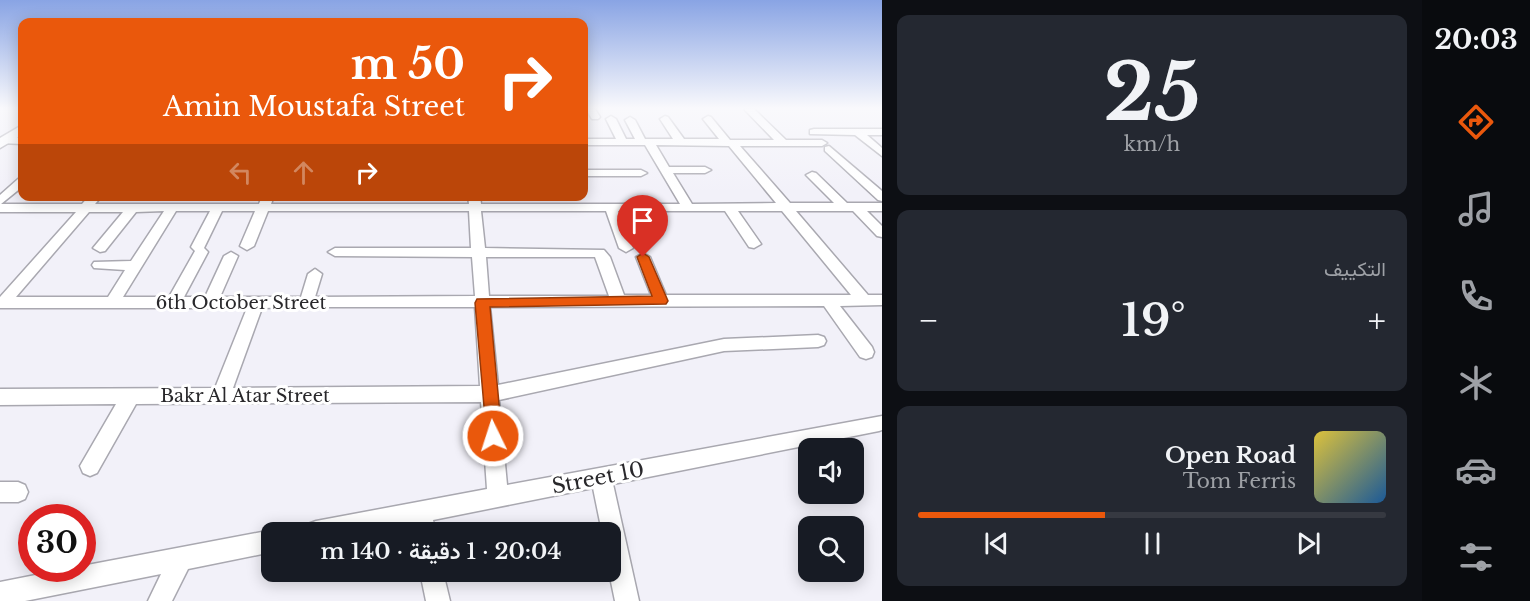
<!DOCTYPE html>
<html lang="ar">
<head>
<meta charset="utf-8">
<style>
  :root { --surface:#171b24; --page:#242831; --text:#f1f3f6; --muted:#9ea1a6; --line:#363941; --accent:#ea580c }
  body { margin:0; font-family:"Libre Baskerville",Vazirmatn,serif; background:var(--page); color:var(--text); direction:rtl; height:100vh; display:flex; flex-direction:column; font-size:22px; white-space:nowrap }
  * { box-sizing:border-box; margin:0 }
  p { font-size:20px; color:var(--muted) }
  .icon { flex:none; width:33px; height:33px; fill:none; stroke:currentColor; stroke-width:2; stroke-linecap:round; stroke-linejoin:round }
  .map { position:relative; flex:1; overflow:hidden; direction:ltr }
  .sheet { display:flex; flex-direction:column; gap:15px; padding:15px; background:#0d0f14; width:540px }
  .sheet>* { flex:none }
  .banner { position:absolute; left:18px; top:18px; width:570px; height:183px; border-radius:12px; box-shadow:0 3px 15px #0003; direction:rtl; background:#ea580c; color:#fff; overflow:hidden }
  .controls { position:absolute; left:798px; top:438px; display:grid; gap:12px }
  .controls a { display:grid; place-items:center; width:66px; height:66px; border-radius:12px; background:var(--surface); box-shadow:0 3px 15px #0003; font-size:30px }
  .speed { position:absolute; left:18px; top:504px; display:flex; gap:12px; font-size:30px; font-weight:700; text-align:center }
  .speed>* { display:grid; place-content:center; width:78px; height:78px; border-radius:50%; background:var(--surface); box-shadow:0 3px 15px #0003; line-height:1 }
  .speed .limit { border:9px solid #d22; background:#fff; color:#111 }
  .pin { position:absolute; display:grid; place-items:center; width:51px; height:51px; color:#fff; margin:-62px -26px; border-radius:50% 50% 50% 0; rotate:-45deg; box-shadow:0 0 6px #0007 }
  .pin .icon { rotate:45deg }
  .me { position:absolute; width:66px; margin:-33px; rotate:356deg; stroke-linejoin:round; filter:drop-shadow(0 0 4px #0008) }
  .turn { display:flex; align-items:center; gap:21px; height:126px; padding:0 24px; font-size:27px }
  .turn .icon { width:78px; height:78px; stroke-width:2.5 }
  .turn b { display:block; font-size:42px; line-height:51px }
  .lanes { display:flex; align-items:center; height:57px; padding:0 24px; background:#0003; justify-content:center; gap:30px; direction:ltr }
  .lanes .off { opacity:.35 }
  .big { font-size:45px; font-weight:600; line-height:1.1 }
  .sheet .card { flex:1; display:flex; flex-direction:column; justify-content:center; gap:9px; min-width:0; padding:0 21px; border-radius:12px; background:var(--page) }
  .sheet .dial { align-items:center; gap:0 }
  .dial b { font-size:78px; line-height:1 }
  .song { display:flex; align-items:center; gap:18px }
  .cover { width:72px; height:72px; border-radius:9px; background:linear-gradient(135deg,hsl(50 70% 55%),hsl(210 70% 35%)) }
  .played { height:6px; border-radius:3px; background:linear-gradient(90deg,var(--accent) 40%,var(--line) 40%) }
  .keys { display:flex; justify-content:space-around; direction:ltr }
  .heat { display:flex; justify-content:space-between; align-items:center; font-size:33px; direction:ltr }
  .trip { position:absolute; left:261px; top:522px; width:360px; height:60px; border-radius:12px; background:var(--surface); box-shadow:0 3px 15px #0003; font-weight:600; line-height:60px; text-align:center; direction:rtl }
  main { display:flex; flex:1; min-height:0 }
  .tab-bar { display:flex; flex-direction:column; width:108px; justify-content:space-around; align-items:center; background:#090b0e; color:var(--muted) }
  .tab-bar .icon { width:42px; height:42px }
  .tab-bar .on { color:var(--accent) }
  .tab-bar b { font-size:27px; color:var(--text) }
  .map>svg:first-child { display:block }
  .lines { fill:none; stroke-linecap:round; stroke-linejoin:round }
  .minor-casing { stroke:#a9a8b0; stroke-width:3 }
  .secondary-casing { stroke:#a9a8b0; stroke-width:3 }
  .minor { fill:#fff; fill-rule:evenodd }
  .secondary { fill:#fff; fill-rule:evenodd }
  .route { fill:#ea580c; stroke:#983908; stroke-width:1.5 }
  .labels { text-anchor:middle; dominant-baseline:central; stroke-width:6; stroke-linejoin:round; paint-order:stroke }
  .street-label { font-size:18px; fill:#29282b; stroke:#fff }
  .near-street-label { font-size:21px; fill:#29282b; stroke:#fff }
</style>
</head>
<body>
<main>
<nav class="tab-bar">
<b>20:03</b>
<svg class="icon on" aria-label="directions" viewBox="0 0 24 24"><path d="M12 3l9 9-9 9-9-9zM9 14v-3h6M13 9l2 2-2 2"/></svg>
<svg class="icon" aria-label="music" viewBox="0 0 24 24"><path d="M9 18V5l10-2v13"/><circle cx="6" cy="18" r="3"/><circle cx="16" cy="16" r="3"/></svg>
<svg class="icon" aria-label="phone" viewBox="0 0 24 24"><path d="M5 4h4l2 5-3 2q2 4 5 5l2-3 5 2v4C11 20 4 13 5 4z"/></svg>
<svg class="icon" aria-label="climate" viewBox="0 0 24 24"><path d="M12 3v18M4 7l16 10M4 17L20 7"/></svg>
<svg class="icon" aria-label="car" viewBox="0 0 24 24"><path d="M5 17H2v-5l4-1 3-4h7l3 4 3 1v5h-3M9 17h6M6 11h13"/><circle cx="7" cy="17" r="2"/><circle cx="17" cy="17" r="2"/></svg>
<svg class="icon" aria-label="filters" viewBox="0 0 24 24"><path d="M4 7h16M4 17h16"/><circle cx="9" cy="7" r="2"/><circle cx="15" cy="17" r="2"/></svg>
</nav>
<section class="sheet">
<div class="card dial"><b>25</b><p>km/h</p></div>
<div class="card"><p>التكييف</p>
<div class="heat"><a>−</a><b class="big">19°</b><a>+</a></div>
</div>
<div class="card">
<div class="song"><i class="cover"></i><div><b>Open Road</b><p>Tom Ferris</p></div></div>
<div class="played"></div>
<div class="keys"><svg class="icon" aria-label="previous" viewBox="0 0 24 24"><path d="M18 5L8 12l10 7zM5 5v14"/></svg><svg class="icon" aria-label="pause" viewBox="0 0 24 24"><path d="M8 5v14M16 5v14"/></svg><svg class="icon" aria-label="next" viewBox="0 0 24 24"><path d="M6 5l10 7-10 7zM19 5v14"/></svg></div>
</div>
</section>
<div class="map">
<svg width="882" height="601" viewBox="0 0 882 601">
  <rect width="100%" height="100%" fill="#f2f1f9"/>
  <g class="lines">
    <g class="minor-casing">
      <g id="minor">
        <polygon points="586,109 595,109 600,117 598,119 592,119"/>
        <path d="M744 109H754L786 140H822L827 143 822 146H740L790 203H834L806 175 812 172 816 173 847 203H882V211H867L882 226V237L877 236 853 211H796L868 295H882V305L840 306 872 347 874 352 872 357 866 359 860 357 824 306 490 307 498 385 724 339 818 335 824 337 826 341 824 345 818 347 724 351 499 400 507 485 882 416V430L879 431 613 484 639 601H615L609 572 610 532H602L593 488 433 520 436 532H414L413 524 369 532H305L308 524 316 521 487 489 481 402 136 404 97 473 90 476 83 473 80 466 116 404 0 405V389L215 388 247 308H0V297L76 212H0V195L18 179 22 178V187L1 204H82L89 196H102L95 204H259L262 196H274L271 204H469L468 196H480L481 204H680L645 145H584V139H616L606 119 611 116 616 119 626 139H635L625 120 630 117 635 120 645 139H673L660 119 665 116 668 117 684 139H719L703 119 708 116 711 117 730 140H774ZM656 145 729 146 776 203 692 204 673 173H705L711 170 705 167H669ZM164 211 131 261 94 262 92 265 94 268 125 270 108 297H16L89 212H123L93 248 100 252 105 251 136 212ZM176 211H210L191 247 195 251 169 297H123ZM222 211H255L240 246 247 250 254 246 268 211H469L471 248H335L328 252 335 256 472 257 475 296 315 297 322 274 315 269 308 274 301 297H220L238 256 231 252 224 256 205 297H184L208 252 204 248ZM481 211H606L619 248 626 252 633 248 618 211H725L749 247 754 248 761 244 738 211H782L851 295H666L650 257 643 253 636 257 651 295H624L610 257 604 250 485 248ZM486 257H595L609 296H489ZM302 307H475L480 386 233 388 262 308Z"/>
        <polygon points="814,129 882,129 882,135 867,135 882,148 882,156 855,135 810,134 810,130"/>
        <polygon points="22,138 22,144 0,143 0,139 3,138"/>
        <polygon points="829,146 882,191 882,201 878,200 825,151 825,147"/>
        <polygon points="584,170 641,170 647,173 641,176 584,176"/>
        <polygon points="0,482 18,482 25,485 28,492 25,499 18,502 0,502"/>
        <polygon points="272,530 278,532 272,532 272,552 188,569 172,601 148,601 161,574 25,601 0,601 0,582 71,568 82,568 82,566"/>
        <polygon points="420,572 443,572 450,601 426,601"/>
      </g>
    </g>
    <g class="secondary-casing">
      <polygon id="secondary" points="22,125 22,135 0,148 0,138"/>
    </g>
    <use href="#minor" class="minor"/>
    <use href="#secondary" class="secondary"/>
  </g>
  <linearGradient id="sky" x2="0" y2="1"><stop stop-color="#89a4e4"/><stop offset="0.56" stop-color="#f9f9fc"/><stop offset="1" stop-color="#f9f9fc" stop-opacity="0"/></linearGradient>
  <rect width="882" height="193" fill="url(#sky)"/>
  <polygon class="route" points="643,253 649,257 668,301 666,304 490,307 502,436 499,441 493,444 487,441 475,303 477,299 652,296 637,257"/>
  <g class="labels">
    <g class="street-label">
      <text x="241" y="303">6th October Street</text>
      <text x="245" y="396">Bakr Al Atar Street</text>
    </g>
    <g class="near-street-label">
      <text transform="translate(598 478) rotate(-11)">Street 10</text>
    </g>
  </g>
</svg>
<div class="controls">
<a><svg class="icon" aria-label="sound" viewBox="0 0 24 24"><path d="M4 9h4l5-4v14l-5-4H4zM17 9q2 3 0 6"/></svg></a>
<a><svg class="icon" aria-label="search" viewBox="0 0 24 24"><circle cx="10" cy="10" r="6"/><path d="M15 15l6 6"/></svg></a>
</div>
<div class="speed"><div class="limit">30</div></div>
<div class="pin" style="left:643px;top:257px;background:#d93025"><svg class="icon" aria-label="arrive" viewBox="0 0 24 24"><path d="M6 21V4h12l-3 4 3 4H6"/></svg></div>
<svg class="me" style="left:493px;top:436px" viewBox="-20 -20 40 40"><circle r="17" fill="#ea580c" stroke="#fff" stroke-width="3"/><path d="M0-11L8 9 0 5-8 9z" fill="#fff"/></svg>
<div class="trip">20:04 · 1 دقيقة · 140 m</div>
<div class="banner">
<div class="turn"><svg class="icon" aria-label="right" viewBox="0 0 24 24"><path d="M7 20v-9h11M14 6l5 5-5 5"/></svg><div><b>50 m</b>Amin Moustafa Street</div></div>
<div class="lanes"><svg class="icon off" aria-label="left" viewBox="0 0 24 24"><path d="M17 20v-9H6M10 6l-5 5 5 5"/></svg><svg class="icon off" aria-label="ahead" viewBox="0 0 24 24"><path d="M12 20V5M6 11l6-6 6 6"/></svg><svg class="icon" aria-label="right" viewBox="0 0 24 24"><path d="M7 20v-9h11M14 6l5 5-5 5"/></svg></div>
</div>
</div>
</main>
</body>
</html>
